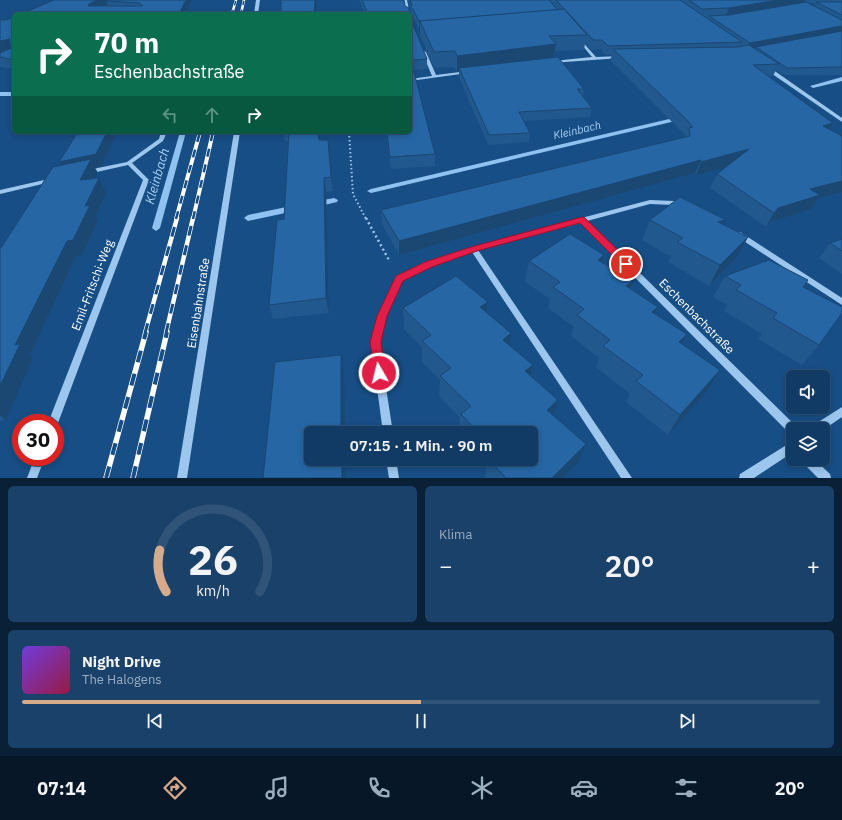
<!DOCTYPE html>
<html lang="de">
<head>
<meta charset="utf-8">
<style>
  :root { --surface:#113a64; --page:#1a416a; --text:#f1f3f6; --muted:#9cadbf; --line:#305478; --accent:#d6ab8b }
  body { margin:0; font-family:"IBM Plex Sans",sans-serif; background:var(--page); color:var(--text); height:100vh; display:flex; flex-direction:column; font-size:15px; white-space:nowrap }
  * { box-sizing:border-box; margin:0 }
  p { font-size:13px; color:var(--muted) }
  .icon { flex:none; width:22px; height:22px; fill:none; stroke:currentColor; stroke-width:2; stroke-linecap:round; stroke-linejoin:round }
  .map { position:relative; height:478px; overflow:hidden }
  .details { display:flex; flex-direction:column; gap:8px; padding:8px; background:#092037; flex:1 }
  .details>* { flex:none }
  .banner { position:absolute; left:12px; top:12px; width:400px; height:122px; border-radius:6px; box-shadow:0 2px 6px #0003,0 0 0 1px var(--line); background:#0b6e4f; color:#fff; overflow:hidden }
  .tools { position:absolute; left:786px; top:370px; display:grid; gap:8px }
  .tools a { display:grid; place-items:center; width:44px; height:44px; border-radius:6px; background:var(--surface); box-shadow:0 2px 6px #0003,0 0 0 1px var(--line); font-size:20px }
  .speed { position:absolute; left:12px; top:414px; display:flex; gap:8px; font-size:20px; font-weight:700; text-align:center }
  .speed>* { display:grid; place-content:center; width:52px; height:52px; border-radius:50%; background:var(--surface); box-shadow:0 2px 6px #0003,0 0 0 1px var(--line); line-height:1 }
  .speed .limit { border:6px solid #d22; background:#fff; color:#111 }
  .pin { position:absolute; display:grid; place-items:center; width:34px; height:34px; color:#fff; margin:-17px; border:2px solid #fff; border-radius:50%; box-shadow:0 1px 4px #0007 }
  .me { position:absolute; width:44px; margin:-22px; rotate:352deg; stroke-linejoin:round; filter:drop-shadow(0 0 3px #0008) }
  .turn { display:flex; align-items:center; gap:14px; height:84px; padding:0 16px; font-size:18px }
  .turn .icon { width:52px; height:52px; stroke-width:2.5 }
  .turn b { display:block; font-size:28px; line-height:34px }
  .lanes { display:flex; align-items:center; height:38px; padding:0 16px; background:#0003; justify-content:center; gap:20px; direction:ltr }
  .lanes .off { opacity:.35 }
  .big { font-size:30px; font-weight:600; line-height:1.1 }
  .details .widget { flex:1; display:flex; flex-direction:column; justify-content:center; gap:6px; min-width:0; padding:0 14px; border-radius:6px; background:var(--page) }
  .details .dial { align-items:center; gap:0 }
  .dial svg { height:104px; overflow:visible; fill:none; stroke:var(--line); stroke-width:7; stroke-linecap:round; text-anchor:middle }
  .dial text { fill:var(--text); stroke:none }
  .song { display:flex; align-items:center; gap:12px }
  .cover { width:48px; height:48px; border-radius:6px; background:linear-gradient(135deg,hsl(260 70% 55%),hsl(340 70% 35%)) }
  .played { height:4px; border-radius:2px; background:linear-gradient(90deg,var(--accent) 50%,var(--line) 50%) }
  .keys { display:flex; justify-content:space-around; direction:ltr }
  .heat { display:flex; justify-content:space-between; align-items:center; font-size:22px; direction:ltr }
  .details .tiles { flex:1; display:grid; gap:8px; grid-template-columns:1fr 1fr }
  .widget:last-child { grid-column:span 2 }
  .trip { position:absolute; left:304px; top:426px; width:234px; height:40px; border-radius:6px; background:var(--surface); box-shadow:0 2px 6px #0003,0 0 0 1px var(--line); font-weight:600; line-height:40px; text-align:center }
  .tabs { display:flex; height:64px; justify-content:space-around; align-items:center; background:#071728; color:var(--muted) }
  .tabs .icon { width:28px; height:28px }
  .tabs .selected { color:var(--accent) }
  .tabs b { font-size:18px; color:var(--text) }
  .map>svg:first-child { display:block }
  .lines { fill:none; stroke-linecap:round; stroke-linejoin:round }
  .stream { fill:#8fc2f0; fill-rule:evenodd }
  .path-far1 { stroke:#9cc6ed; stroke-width:2; stroke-dasharray:1.5 2.5; stroke-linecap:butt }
  .path { stroke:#9cc6ed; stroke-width:2.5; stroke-dasharray:2 3; stroke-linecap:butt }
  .minor { fill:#9cc6ed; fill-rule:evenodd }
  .rail-far3-casing { stroke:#fff; stroke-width:2.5 }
  .rail-far2-casing { stroke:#fff; stroke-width:4 }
  .rail-far1-casing { stroke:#fff; stroke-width:4.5 }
  .rail-casing { stroke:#fff; stroke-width:5.5 }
  .rail-far3 { stroke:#174e85; stroke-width:1.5; stroke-dasharray:4.5; stroke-linecap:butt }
  .rail-far2 { stroke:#174e85; stroke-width:2.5; stroke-dasharray:8; stroke-linecap:butt }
  .rail-far1 { stroke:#174e85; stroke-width:3; stroke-dasharray:10; stroke-linecap:butt }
  .rail { stroke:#174e85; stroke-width:4; stroke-dasharray:12; stroke-linecap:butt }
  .wall { fill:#21588d; fill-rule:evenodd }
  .shaded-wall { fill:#1b4773 }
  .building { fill:#2666a4; stroke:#1b4773 }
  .route { fill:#e11d48; stroke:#92132f }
  .labels { text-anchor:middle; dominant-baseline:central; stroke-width:4; stroke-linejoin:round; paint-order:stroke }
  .far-water-label { font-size:11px; font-style:italic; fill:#a8d0f4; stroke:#174e85 }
  .street-label { font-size:12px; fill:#fff; stroke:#174e85 }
  .water-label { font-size:13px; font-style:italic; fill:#a8d0f4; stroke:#174e85 }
</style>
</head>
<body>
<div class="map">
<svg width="842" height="478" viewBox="0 0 842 478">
  <rect width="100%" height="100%" fill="#174e85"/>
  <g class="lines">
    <g class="stream">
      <polygon points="842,77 842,81 813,88 810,86"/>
      <rect x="0" y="92" width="14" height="4"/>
      <polygon points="682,116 685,118 684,119 371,193 367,191 371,189"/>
      <polygon points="180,132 186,132 160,228 156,231 152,228"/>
      <polygon points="334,198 338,200 337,202 316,207 312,204 313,202"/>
      <polygon points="296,205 299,206 300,208 299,210 248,221 244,218 248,215"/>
    </g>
    <polyline class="path-far1" points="349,132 353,194 366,219"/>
    <polyline class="path" points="366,218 390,262"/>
    <g class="minor">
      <polygon points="256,0 260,0 258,14 254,14"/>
      <polygon points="403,0 407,0 410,15 407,14"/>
      <polygon points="579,38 596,57 621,56 623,57 621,58 551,63 551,61 553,61 592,57 577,39"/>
      <polygon points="424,51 426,52 436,75 468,71 470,72 468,73 410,81 410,79 432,76 422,52"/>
      <polygon points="765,67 769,67 842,118 842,122 765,69"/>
      <polygon points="161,132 167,132 163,141 132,163 149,180 58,423 55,427 55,423 48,423 143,180 128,165 88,174 85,172 88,170 127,162 159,139"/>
      <polygon points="234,132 240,132 187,478 177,478"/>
      <polygon points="53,178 56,180 55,181 0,194 0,190"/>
      <polygon points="650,200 674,201 683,204 684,205 681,207 674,205 650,204 587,221 797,427 798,429 793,429 793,435 789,433 581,223 478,250 632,478 621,478 472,252 431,266 402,280 386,316 379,342 393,433 383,433 371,342 378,316 396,276 425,262 471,247"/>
      <polygon points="736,232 740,232 842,298 842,305 736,236 735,234"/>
      <polygon points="842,407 842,417 823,430 811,429 812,426"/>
      <polygon points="793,441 793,452 754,478 739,478 740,474"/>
      <polygon points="35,457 45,457 37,478 27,478"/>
      <polygon points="386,459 396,459 399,478 389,478"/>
      <polygon points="802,459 814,459 830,474 831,478 818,478 803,463"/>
    </g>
    <g class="rail-far3-casing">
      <g id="rail-far3">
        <polyline points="232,14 236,0"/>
        <polyline points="241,14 244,0"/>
      </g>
    </g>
    <g class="rail-far2-casing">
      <g id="rail-far2">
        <polyline points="176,219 200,132"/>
        <polyline points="193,219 213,132"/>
      </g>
    </g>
    <g class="rail-far1-casing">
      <g id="rail-far1">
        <polyline points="145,333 177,218"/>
        <polyline points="166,333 193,218"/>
      </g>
    </g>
    <g class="rail-casing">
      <g id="rail">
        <polyline points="106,478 146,332"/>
        <polyline points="133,478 167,332"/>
      </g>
    </g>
    <use href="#rail-far3" class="rail-far3"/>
    <use href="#rail-far2" class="rail-far2"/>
    <use href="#rail-far1" class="rail-far1"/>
    <use href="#rail" class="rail"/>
  </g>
  <g class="wall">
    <polygon points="54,0 192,0 186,14 21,14"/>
    <polygon points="359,0 404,0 405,6 409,14 365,14"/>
    <path d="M408 0H842V75H784L776 70 773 76H768L833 123 829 130 818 198 811 209 770 222 766 227 710 188 717 174 726 167 696 175 695 173 399 255 382 224 381 210 685 137 686 136 610 60 612 55H606L600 49 591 50 585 43 584 50 555 51 554 57 584 89 583 96 592 108 590 117 524 121 530 133 529 142 488 145 459 77V72H457L454 67 434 68 420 35V30H419L413 17 411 16 410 2H409ZM808 3H815L814 6Z"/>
    <polygon points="14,17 14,69 0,67 0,53 2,52 0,52 0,20 6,20"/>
    <polygon points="410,17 427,59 427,69 413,70 413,72 435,154 435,166 391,169 386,132 410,132"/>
    <polygon points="283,132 320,132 320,140 328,140 330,153 333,191 326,192 329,313 273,319 269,305 284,219 288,141 285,141"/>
    <polygon points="59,162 101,166 95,168 98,173 95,179 106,193 96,216 98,220 82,255 76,256 30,355 33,359 6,420 0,421 0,248 1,248 61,166"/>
    <polygon points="650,220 724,225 748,237 737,257 709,286 668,262 671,257 642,240"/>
    <polygon points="842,239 842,274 819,258 830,243"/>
    <polygon points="604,255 602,262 630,288 658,307 655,314 682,344 707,391 668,435 626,402 630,394 596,367 599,358 571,336 574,327 548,308 550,299 525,282 529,261"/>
    <polygon points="725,276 808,280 804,287 819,345 802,365 758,339 762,334 724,311 727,305 713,297"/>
    <polygon points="488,302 487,313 509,345 533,365 530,376 553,415 577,464 563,478 485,478 487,464 482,459 531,459 531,433 459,433 460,418 439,396 440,380 422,362 422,347 404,329 403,308"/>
  </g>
  <g class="shaded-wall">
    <polygon points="97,0 118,0 106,1 108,5 92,13 88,6 89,4"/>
    <polygon points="186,0 192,0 186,14 179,14"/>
    <polygon points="315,0 317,0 316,14 314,14"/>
    <polygon points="779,0 805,0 804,4 726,16 729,8"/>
    <rect x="419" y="21" width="1" height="9"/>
    <polygon points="842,26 842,32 756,47 755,49 747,50 750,43"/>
    <polygon points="10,39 9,43 12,49 0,52 0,41"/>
    <polygon points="556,44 553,60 459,68 459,72 457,72 457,56"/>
    <polygon points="413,67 413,77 410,78 410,68"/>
    <polygon points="833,123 826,136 823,126"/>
    <polygon points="107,132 118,132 101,166 95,168 98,173 87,195 66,174 59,162"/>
    <polygon points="318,132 320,132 320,154 319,140"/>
    <polygon points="328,140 330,153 333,191 331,177"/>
    <polygon points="749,149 743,163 696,175 701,162"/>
    <polygon points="701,160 695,173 399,255 399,241"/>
    <polygon points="99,178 106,193 96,216 98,220 82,255 76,256 30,355 33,359 6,420 0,415 0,386 15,345"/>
    <polygon points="324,178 326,192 329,313 326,298"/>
    <polygon points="842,181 842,192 818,198 811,209 770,222 766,227 774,213 778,208 810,189"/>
    <polygon points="726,220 716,240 718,222"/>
    <polygon points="748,237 737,257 709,286 720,265"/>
    <polygon points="604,255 598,276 598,260"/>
    <polygon points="633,281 625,302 626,286"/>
    <polygon points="488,302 485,323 480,307"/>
    <polygon points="658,307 648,327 652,312"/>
    <polygon points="511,333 508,354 503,340"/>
    <polygon points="687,334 676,355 679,342"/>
    <polygon points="341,355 344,376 345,433 341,433"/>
    <polygon points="533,365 528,385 525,371"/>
    <polygon points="720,370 707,391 668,435 680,415"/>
    <polygon points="558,400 552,420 547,410"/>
    <polygon points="586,444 577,464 563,478 552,478"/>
    <polygon points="342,459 345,459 346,478 342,478"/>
  </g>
  <g class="building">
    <polygon points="54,0 97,0 89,4 88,6 143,6 140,3 106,1 108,0 186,0 179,14 21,14"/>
    <polygon points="281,0 315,0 314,14 281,14"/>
    <polygon points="362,0 404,0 405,6 409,8 409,14 368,14"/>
    <polygon points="410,0 549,0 558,10 420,21 421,21 419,21 413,9 411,7 412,5"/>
    <polygon points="556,0 680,0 742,42 608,46 602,40 593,40"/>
    <polygon points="689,0 779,0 729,8 702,9"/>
    <polygon points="806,2 842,20 842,26 750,43 709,16 729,15"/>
    <polygon points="816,2 842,2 842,15"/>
    <polygon points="564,9 587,35 549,36 556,44 457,56 455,51 434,52 420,21"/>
    <polygon points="14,17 14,44 9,43 10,39 0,41 0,20 6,20"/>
    <polygon points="410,17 427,59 411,60 413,67 410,68"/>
    <polygon points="842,31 842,67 787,68 756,47"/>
    <polygon points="749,45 779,64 753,65 833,123 823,126 842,136 842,181 810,189 820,195 778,208 774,213 717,174 749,149 701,162 701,160 399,241 381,210 690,136 689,128 693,127 687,120 613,49 738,47"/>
    <polygon points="14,47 14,60 0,57 0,53"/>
    <polygon points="558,57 584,89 577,89 592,108 519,112 530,133 489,135 459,68"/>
    <polygon points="410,71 414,72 435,154 390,157 387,132 410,132"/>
    <polygon points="78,132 107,132 96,154 59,162"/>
    <polygon points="289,132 318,132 319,140 328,140 331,177 324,178 326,298 269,305 277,220 284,219"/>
    <polygon points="91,159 80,180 99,178 85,206 90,205 73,240 67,241 15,345 20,344 0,386 0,248 1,248 53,167"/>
    <polygon points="680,197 726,220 718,222 748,237 720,265 677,242 683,238 650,220"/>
    <polygon points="570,234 604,255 598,260 633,281 626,286 658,307 652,312 687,334 679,342 720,370 680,415 636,381 643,375 603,346 610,340 577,315 584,309 553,287 560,282 529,261"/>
    <polygon points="842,239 842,251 830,243"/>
    <polygon points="769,260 808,280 803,287 842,307 842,313 819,345 773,318 777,313 736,290 741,285 725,276"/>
    <polygon points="456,276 488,302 480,307 511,333 503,340 533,365 525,371 558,400 547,410 586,444 552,478 506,478 488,459 531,459 531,433 479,433 461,414 471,406 440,376 451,368 422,341 431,335 403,308"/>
    <polygon points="341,355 341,433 311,433 311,459 342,459 342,478 263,478 275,362"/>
  </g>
  <polygon class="route" points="582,217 585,218 630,262 631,264 630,266 623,266 580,223 477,251 432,267 403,281 387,316 381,342 385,373 383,376 379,378 375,376 370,342 377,316 396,276 425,262 471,247"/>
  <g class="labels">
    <g class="far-water-label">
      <text transform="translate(577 130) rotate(-13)">Kleinbach</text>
    </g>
    <g class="street-label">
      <text transform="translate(92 285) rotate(-69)">Emil-Fritschi-Weg</text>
      <text transform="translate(198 303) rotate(-81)">Eisenbahnstraße</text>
      <text transform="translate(697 316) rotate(45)">Eschenbachstraße</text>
    </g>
    <g class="water-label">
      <text transform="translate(157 176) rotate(-74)">Kleinbach</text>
    </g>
  </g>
</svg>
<div class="tools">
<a><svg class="icon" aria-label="sound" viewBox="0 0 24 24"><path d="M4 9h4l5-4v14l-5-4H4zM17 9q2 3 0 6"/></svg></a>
<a><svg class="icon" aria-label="layers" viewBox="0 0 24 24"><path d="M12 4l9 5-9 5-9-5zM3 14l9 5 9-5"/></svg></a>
</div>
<div class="speed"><div class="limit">30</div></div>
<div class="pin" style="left:626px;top:264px;background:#d93025"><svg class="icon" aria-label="arrive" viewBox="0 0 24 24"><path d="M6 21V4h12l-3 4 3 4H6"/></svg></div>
<svg class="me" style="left:379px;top:373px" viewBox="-20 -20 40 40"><circle r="17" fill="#e11d48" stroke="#fff" stroke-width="3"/><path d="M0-11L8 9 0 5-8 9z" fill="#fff"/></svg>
<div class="trip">07:15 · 1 Min. · 90 m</div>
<div class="banner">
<div class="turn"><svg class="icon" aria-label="right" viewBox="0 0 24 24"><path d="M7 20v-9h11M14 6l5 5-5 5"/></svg><div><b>70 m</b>Eschenbachstraße</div></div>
<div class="lanes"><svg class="icon off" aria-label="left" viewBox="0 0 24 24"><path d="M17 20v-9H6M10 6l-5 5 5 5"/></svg><svg class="icon off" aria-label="ahead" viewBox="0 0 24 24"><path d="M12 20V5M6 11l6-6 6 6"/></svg><svg class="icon" aria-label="right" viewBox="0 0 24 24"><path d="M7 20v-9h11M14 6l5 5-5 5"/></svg></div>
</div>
</div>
<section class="details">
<div class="tiles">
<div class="widget dial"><svg viewBox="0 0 100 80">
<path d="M14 69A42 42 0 1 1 86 69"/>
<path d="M14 69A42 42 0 0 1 9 37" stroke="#d6ab8b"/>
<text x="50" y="56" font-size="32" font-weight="700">26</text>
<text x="50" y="72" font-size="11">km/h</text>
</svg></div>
<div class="widget"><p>Klima</p>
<div class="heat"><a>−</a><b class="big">20°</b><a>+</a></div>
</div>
<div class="widget">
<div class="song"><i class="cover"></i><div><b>Night Drive</b><p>The Halogens</p></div></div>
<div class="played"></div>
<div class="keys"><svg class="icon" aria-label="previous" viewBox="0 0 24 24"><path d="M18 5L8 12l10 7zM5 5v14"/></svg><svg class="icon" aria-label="pause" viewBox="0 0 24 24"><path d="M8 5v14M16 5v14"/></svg><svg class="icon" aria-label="next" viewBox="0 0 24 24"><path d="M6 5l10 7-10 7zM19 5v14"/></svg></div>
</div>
</div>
</section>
<nav class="tabs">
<b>07:14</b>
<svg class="icon selected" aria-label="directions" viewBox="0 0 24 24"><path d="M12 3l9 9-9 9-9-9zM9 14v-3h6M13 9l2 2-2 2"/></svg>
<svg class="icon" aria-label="music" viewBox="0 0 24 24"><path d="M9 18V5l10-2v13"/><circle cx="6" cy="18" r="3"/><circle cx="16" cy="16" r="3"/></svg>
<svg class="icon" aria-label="phone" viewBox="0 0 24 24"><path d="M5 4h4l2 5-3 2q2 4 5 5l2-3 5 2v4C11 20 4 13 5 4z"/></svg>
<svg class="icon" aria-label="climate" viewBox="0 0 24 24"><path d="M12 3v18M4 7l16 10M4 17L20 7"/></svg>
<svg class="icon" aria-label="car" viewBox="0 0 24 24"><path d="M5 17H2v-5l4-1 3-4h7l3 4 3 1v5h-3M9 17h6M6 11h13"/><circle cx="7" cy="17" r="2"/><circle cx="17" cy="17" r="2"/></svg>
<svg class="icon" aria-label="filters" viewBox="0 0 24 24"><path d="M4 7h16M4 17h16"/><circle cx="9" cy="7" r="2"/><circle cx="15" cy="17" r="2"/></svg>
<b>20°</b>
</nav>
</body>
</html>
